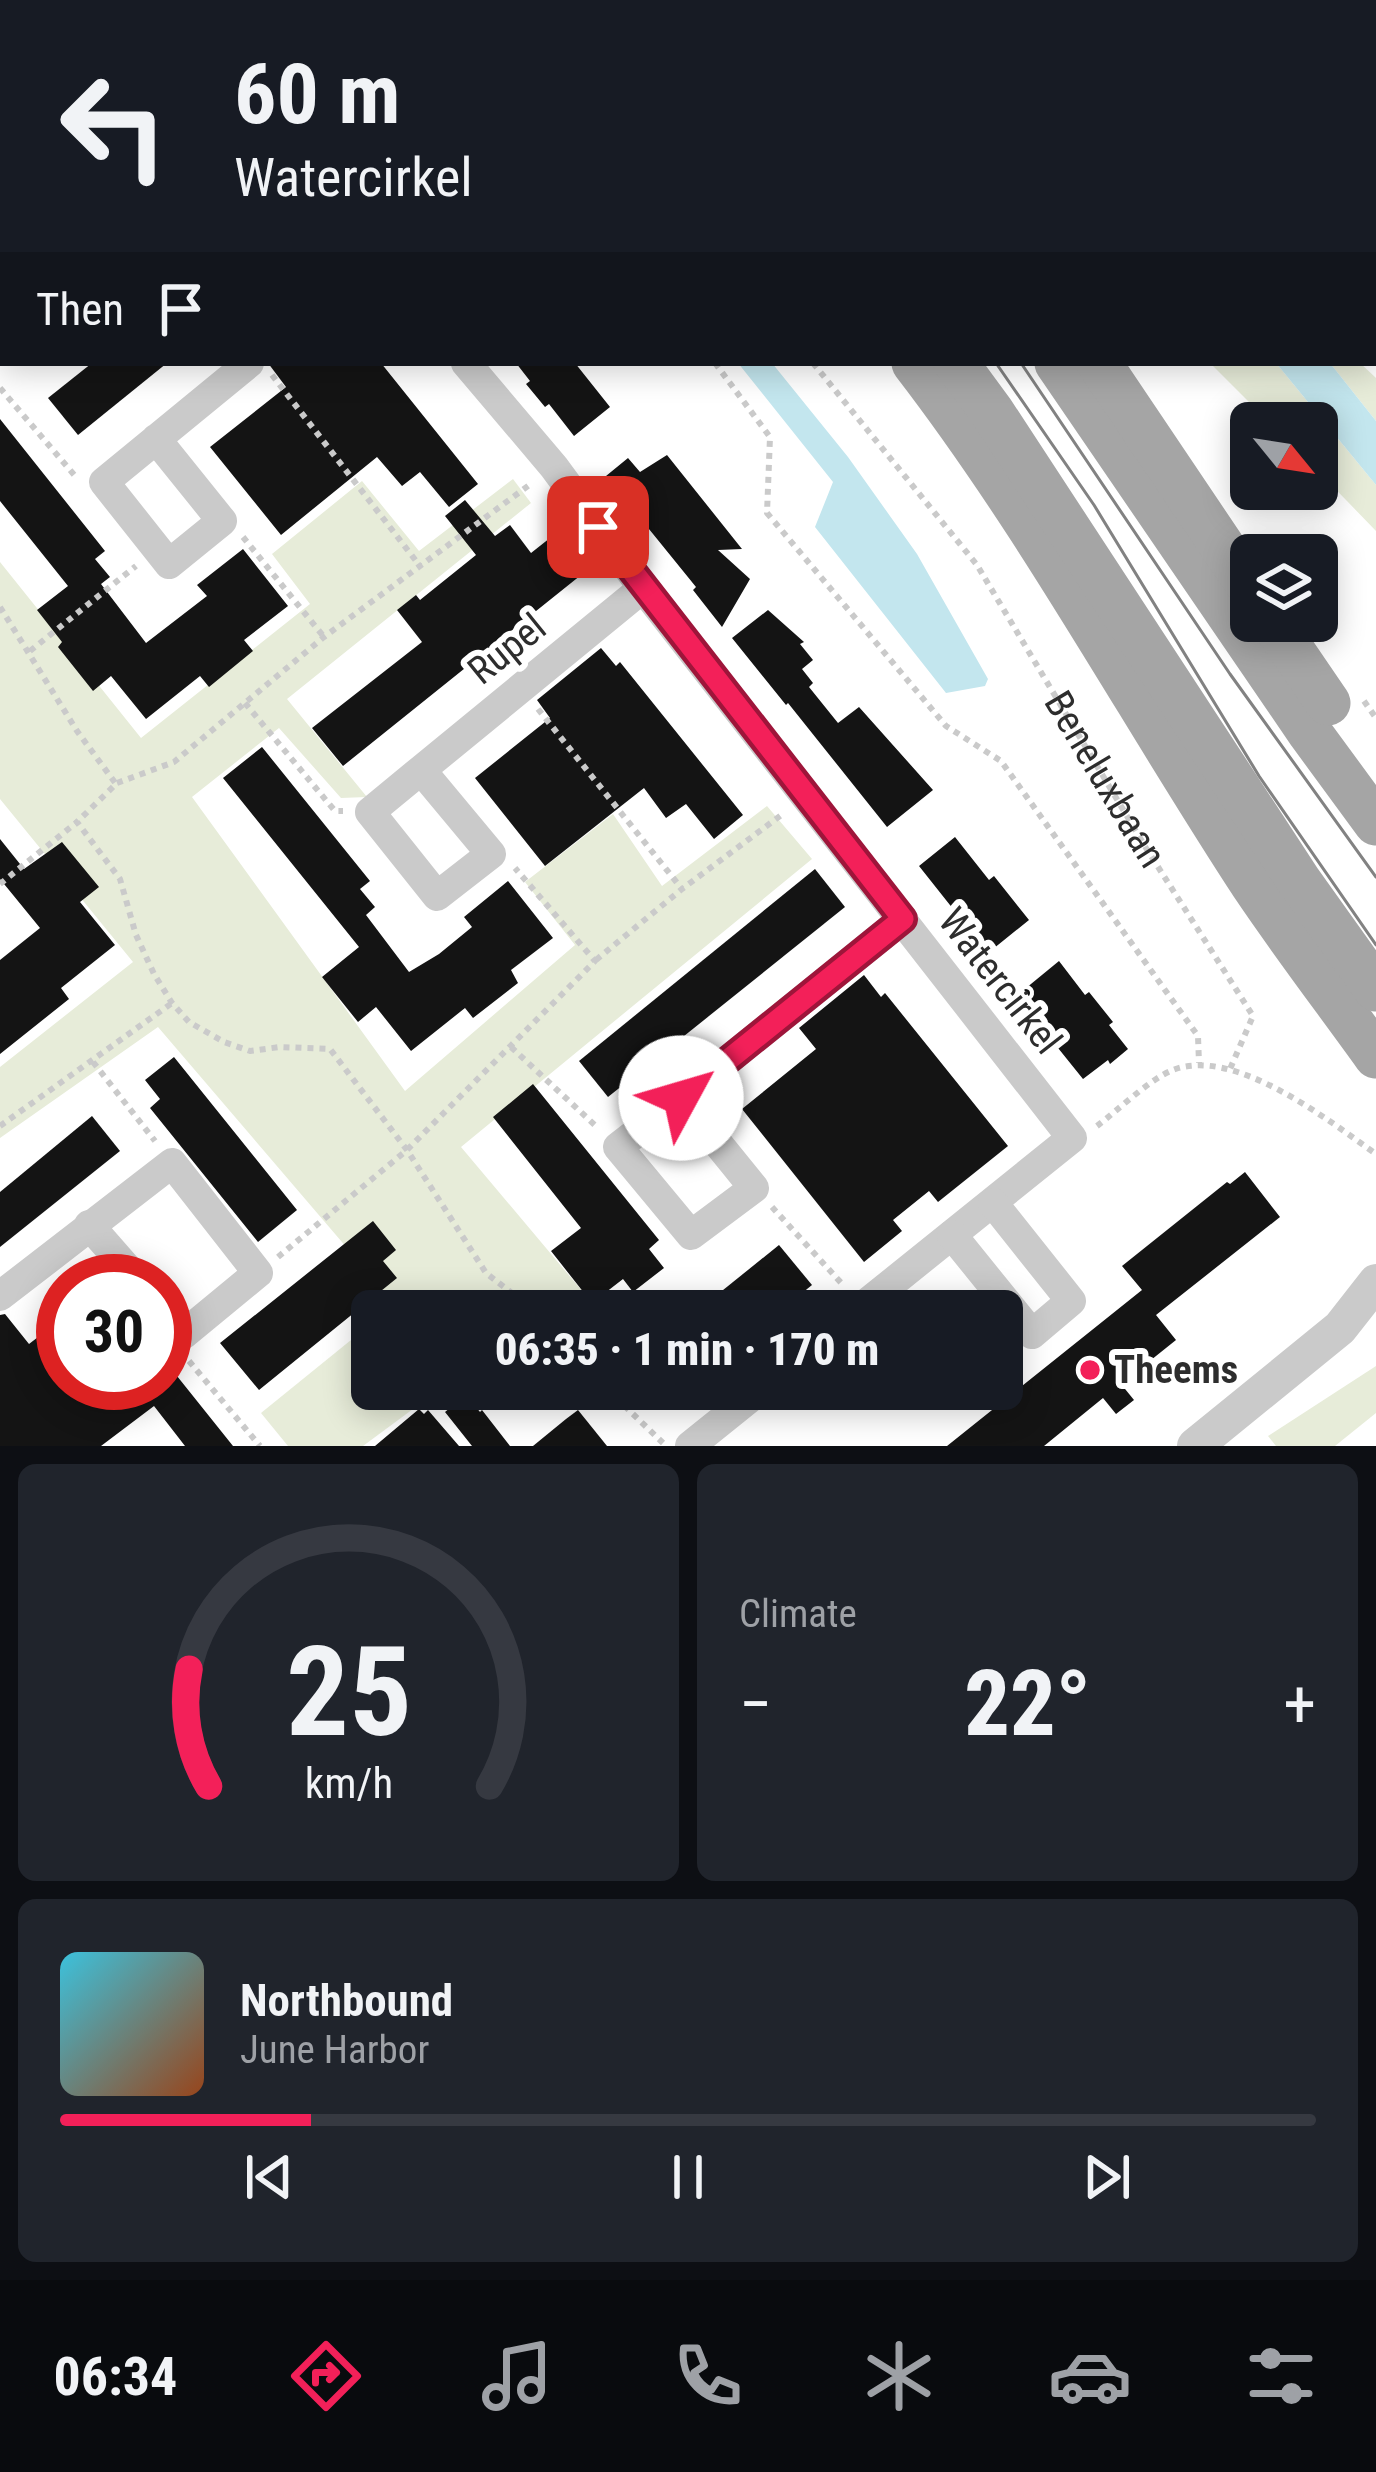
<!DOCTYPE html>
<html lang="en">
<head>
<meta charset="utf-8">
<style>
  :root { --surface:#171b24; --page:#20242c; --text:#f1f3f6; --muted:#9ea1a6; --line:#363941; --accent:#f32059 }
  body { margin:0; font-family:"Roboto Condensed",sans-serif; background:var(--page); color:var(--text); height:100vh; display:flex; flex-direction:column; font-size:45px; white-space:nowrap }
  * { box-sizing:border-box; margin:0 }
  p { font-size:39px; color:var(--muted) }
  .icon { flex:none; width:66px; height:66px; fill:none; stroke:currentColor; stroke-width:2; stroke-linecap:round; stroke-linejoin:round }
  .map { position:relative; height:1446px; overflow:hidden }
  .side { display:flex; flex-direction:column; gap:18px; padding:18px; background:#0d0f14; flex:1 }
  .side>* { flex:none }
  .banner { position:absolute; left:0px; top:0px; width:1377px; height:366px; box-shadow:0 6px 30px #0003; background:#171b24; color:var(--text); overflow:hidden }
  .needle { width:78px; rotate:120deg }
  .fabs { position:absolute; left:1230px; top:402px; display:grid; gap:24px }
  .fabs a { display:grid; place-items:center; width:108px; height:108px; border-radius:18px; background:var(--surface); box-shadow:0 6px 30px #0003; font-size:60px }
  .speed { position:absolute; left:36px; top:1254px; display:flex; gap:24px; font-size:60px; font-weight:700; text-align:center }
  .speed>* { display:grid; place-content:center; width:156px; height:156px; border-radius:50%; background:var(--surface); box-shadow:0 6px 30px #0003; line-height:1 }
  .speed .limit { border:18px solid #d22; background:#fff; color:#111 }
  .pin { position:absolute; display:grid; place-items:center; width:102px; height:102px; color:#fff; margin:-51px; border-radius:24px; box-shadow:0 6px 18px #0006 }
  .me { position:absolute; width:132px; margin:-66px; rotate:51deg; stroke-linejoin:round; filter:drop-shadow(0 0 9px #0008) }
  .turn { display:flex; align-items:center; gap:42px; height:252px; padding:0 36px; font-size:54px }
  .turn .icon { width:156px; height:156px; stroke-width:2.5 }
  .turn b { display:block; font-size:84px; line-height:102px }
  .then { display:flex; align-items:center; height:114px; padding:0 36px; background:#0003; gap:24px; font-size:45px }
  .big { font-size:90px; font-weight:800; line-height:1.1 }
  .side .card { flex:1; display:flex; flex-direction:column; justify-content:center; gap:18px; min-width:0; padding:0 42px; border-radius:18px; background:var(--page) }
  .side .dial { align-items:center; gap:0 }
  .dial svg { height:312px; overflow:visible; fill:none; stroke:var(--line); stroke-width:7; stroke-linecap:round; text-anchor:middle }
  .dial text { fill:var(--text); stroke:none }
  .song { display:flex; align-items:center; gap:36px }
  .cover { width:144px; height:144px; border-radius:18px; background:linear-gradient(135deg,hsl(190 70% 55%),hsl(20 70% 35%)) }
  .played { height:12px; border-radius:6px; background:linear-gradient(90deg,var(--accent) 20%,var(--line) 20%) }
  .keys { display:flex; justify-content:space-around; direction:ltr }
  .heat { display:flex; justify-content:space-between; align-items:center; font-size:66px; direction:ltr }
  .side .tiles { flex:1; display:grid; gap:18px; grid-template-columns:1fr 1fr }
  .card:last-child { grid-column:span 2 }
  .trip { position:absolute; left:351px; top:1290px; width:672px; height:120px; border-radius:18px; background:var(--surface); box-shadow:0 6px 30px #0003; font-weight:800; line-height:120px; text-align:center }
  .tab-bar { display:flex; height:192px; justify-content:space-around; align-items:center; background:#090b0e; color:var(--muted) }
  .tab-bar .icon { width:84px; height:84px }
  .tab-bar .selected { color:var(--accent) }
  .tab-bar b { font-size:54px; color:var(--text) }
  .map>svg:first-child { display:block }
  .green { fill:#e7ecd9 }
  .water { fill:#c3e6ee }
  .lines { fill:none; stroke-linecap:round; stroke-linejoin:round }
  .stream { stroke:#c3e6ee; stroke-width:9 }
  .building { fill:#141414 }
  .path { stroke:#cacaca; stroke-width:6; stroke-dasharray:6 6; stroke-linecap:butt }
  .minor { stroke:#cacaca; stroke-width:30 }
  .tertiary { stroke:#cacaca; stroke-width:36 }
  .primary { stroke:#a5a5a5; stroke-width:45 }
  .tram { stroke:#828282; stroke-width:3 }
  .route-casing { stroke:#9e153a; stroke-width:30 }
  .route { stroke:#f32059; stroke-width:21 }
  .poi-dot { fill:#f32059; stroke:#fff; stroke-width:4.5 }
  .labels { text-anchor:middle; dominant-baseline:central; stroke-width:12; stroke-linejoin:round; paint-order:stroke }
  .street-label { font-size:39px; fill:#2d2d2d; stroke:#fff }
  .poi-label { font-size:39px; font-weight:bold; fill:#2d2d2d; stroke:#fff; text-anchor:start }
</style>
</head>
<body>
<div class="map">
<svg width="1376" height="1446" viewBox="0 0 1376 1446">
  <rect width="100%" height="100%" fill="#fff"/>
  <g class="green">
    <polygon points="1210,363 1276,363 1376,485 1376,531 1317,470 1317,423 1270,423"/>
    <polygon points="1330,363 1360,363 1376,378 1376,421"/>
    <polygon points="513,479 531,503 287,699 367,797 341,798 279,728 192,797 405,1091 575,945 525,882 613,814 662,886 767,806 812,859 461,1147 599,1311 388,1311 395,1304 158,1027 0,1138 0,1067 133,962 0,799 0,562 141,738 310,604 272,554 362,481 419,551"/>
    <polygon points="372,1323 372,1389 440,1389 363,1446 288,1446 261,1413"/>
    <polygon points="1376,1366 1376,1413 1335,1446 1276,1446 1268,1436"/>
  </g>
  <g class="water">
    <polygon points="738,363 772,363 848,457 917,554 988,679 985,686 946,693 815,527 833,482"/>
    <polygon points="1276,363 1330,363 1376,421 1376,485"/>
  </g>
  <g class="lines">
    <polyline class="stream" points="1089,3 1092,0"/>
  </g>
  <g class="building">
    <polygon points="92,363 167,363 78,435 48,398"/>
    <polygon points="268,363 381,363 478,484 449,507 420,472 402,486 377,457 281,535 210,447 286,387"/>
    <polygon points="516,363 575,363 610,407 574,436 549,404 545,407 526,384 530,381"/>
    <polygon points="0,419 105,551 95,559 110,577 101,584 146,643 207,596 197,585 243,549 288,606 244,640 253,651 209,687 200,676 146,719 111,676 93,691 58,647 62,642 37,610 68,586 0,501"/>
    <polygon points="667,455 742,549 718,550 750,579 722,627 693,590 696,587 606,476 628,458 640,472"/>
    <polygon points="465,500 495,536 510,525 531,553 550,538 581,575 343,766 312,728 422,642 397,610 416,595 420,600 476,555 445,516"/>
    <polygon points="768,610 804,642 800,644 813,660 802,669 813,683 809,687 838,723 859,707 933,790 887,827 788,703 786,705 732,638"/>
    <polygon points="601,648 616,666 620,662 743,815 714,839 686,804 666,818 644,788 545,866 475,778 550,718 537,700"/>
    <polygon points="262,747 370,881 360,889 375,907 366,915 409,972 439,954 472,927 464,917 508,881 553,938 511,970 518,983 473,1018 465,1008 411,1051 376,1007 358,1022 322,977 359,947 223,778"/>
    <polygon points="955,837 989,880 994,876 1029,920 988,953 919,866"/>
    <polygon points="0,839 24,869 62,842 99,887 80,902 115,945 61,988 69,999 0,1054 0,960 40,928 0,879"/>
    <polygon points="815,869 845,907 608,1097 579,1061"/>
    <polygon points="1059,961 1085,995 1089,992 1113,1022 1109,1025 1128,1049 1110,1064 1108,1060 1083,1079 1021,1002 1025,999 1020,993"/>
    <polygon points="864,975 881,997 885,993 1008,1146 938,1202 929,1191 893,1220 902,1231 864,1262 742,1109 816,1049 799,1028"/>
    <polygon points="174,1057 297,1210 258,1242 150,1108 160,1099 145,1080"/>
    <polygon points="533,1084 659,1240 649,1249 664,1268 633,1292 623,1279 592,1303 551,1251 581,1228 493,1117"/>
    <polygon points="92,1116 120,1151 0,1247 0,1192"/>
    <polygon points="1245,1172 1280,1217 1156,1315 1176,1340 1121,1384 1134,1400 1116,1414 1103,1398 1044,1446 947,1446 1142,1290 1122,1266 1227,1182 1230,1184"/>
    <polygon points="373,1221 396,1250 383,1261 397,1278 259,1390 220,1343"/>
    <polygon points="779,1245 812,1285 780,1311 697,1311"/>
    <polygon points="5,1314 29,1344 42,1334 63,1361 63,1383 165,1383 165,1361 233,1446 185,1446 154,1406 101,1446 0,1446 0,1315"/>
    <polygon points="466,1395 480,1412 482,1410 510,1446 472,1446 445,1412"/>
    <polygon points="419,1409 424,1414 428,1410 459,1446 375,1446"/>
    <polygon points="578,1410 607,1446 533,1446 566,1419"/>
  </g>
  <g class="lines">
    <g class="path">
      <polyline points="368,0 371,3"/>
      <polyline points="496,0 498,3"/>
      <polyline points="858,0 861,3"/>
      <polyline points="901,0 904,3"/>
      <polyline points="355,3 359,0"/>
      <polyline points="1044,3 1047,0"/>
      <polyline points="0,353 3,351"/>
      <polyline points="715,363 770,437 767,513 946,726 1001,761 1198,1036 1199,1063"/>
      <path id="s1" d="M813 363 977 565 1146 848 1253 1016 1230 1069"/>
      <polyline points="272,375 420,566"/>
      <polyline points="0,388 76,477"/>
      <polyline points="243,537 324,637"/>
      <polyline points="0,607 77,731 116,784 77,822 120,879 136,935 154,974 172,1003 189,1022 224,1042 250,1051 280,1047 330,1049 407,1150 486,1273 535,1311"/>
      <polyline points="30,651 136,566"/>
      <polyline points="1364,701 1376,718"/>
      <polyline points="245,703 335,811 343,811"/>
      <polyline points="538,709 682,889"/>
      <polyline points="117,783 174,762 324,637 532,483"/>
      <polyline points="0,884 77,822"/>
      <polyline points="596,960 682,889 784,813"/>
      <polyline points="511,1047 598,1128"/>
      <polyline points="93,1062 155,1141"/>
      <polyline points="0,1126 172,1003"/>
      <path d="M1097 1126C1117 1111 1151 1078 1173 1070 1234 1046 1328 1120 1376 1154"/>
      <polyline points="772,1207 844,1286"/>
      <polyline points="278,1257 407,1150 595,961 515,868"/>
      <polyline points="189,1361 260,1446"/>
      <polyline points="607,1389 663,1443"/>
    </g>
    <g class="minor">
      <polyline points="0,38 3,42"/>
      <polyline points="466,363 554,467 643,588 1072,1138 857,1311"/>
      <polyline points="156,439 222,521 169,564 104,482 249,363"/>
      <polyline points="421,770 370,812 437,896 491,854 421,770 643,588"/>
      <polyline points="681,1098 618,1147 691,1235 754,1188 681,1098 903,919"/>
      <polyline points="89,1225 138,1281"/>
      <polyline points="952,1235 1032,1334 1071,1301 993,1203"/>
      <polyline points="0,1296 172,1163 258,1273 184,1334 165,1312"/>
      <polyline points="690,1446 761,1389"/>
    </g>
    <polyline class="tertiary" points="1195,1446 1340,1328 1376,1282"/>
    <g class="primary">
      <polyline points="630,0 633,3"/>
      <polyline points="798,0 801,3"/>
      <path d="M914 363C1041 528 1139 711 1253 885 1292 943 1335 999 1376 1056"/>
      <polyline points="956,363 992,412 1299,881 1376,989"/>
      <polyline points="1057,363 1310,733 1376,823"/>
      <polyline points="1099,363 1251,589"/>
      <polyline points="1272,621 1328,703"/>
    </g>
    <g class="tram">
      <polyline points="694,0 697,3"/>
      <polyline points="748,0 750,3"/>
      <polyline points="996,363 1094,505 1259,776 1376,945"/>
      <polyline points="1021,363 1230,674 1376,877"/>
    </g>
  </g>
  <g class="lines">
    <g class="route-casing">
      <polyline id="route" points="598,527 903,919 681,1098"/>
    </g>
    <use href="#route" class="route"/>
  </g>
  <circle class="poi-dot" cx="1090" cy="1370" r="12"/>
  <g class="labels">
    <g class="street-label">
      <text transform="translate(507 649) rotate(-39)">Rupel</text>
      <text stroke="none"><textPath href="#s1" startOffset="510">Beneluxbaan</textPath></text>
      <text transform="translate(1000 981) rotate(52)">Watercirkel</text>
    </g>
    <g class="poi-label">
      <text x="1114" y="1370">Theems</text>
    </g>
  </g>
</svg>
<div class="fabs">
<a><svg class="needle" viewBox="-14 -14 28 28"><path d="M0-13l5 13h-10z" fill="#e53935"/><path d="M0 13l5-13h-10z" fill="#9ea1a6"/></svg></a>
<a><svg class="icon" aria-label="layers" viewBox="0 0 24 24"><path d="M12 4l9 5-9 5-9-5zM3 14l9 5 9-5"/></svg></a>
</div>
<div class="speed"><div class="limit">30</div></div>
<div class="pin" style="left:598px;top:527px;background:#d93025"><svg class="icon" aria-label="arrive" viewBox="0 0 24 24"><path d="M6 21V4h12l-3 4 3 4H6"/></svg></div>
<svg class="me" style="left:681px;top:1098px" viewBox="-20 -20 40 40"><circle r="19" fill="#fff"/><path d="M0-13L10 11 0 6-10 11z" fill="#f32059"/></svg>
<div class="trip">06:35 · 1 min · 170 m</div>
<div class="banner">
<div class="turn"><svg class="icon" aria-label="left" viewBox="0 0 24 24"><path d="M17 20v-9H6M10 6l-5 5 5 5"/></svg><div><b>60 m</b>Watercirkel</div></div>
<div class="then">Then<svg class="icon" aria-label="arrive" viewBox="0 0 24 24"><path d="M6 21V4h12l-3 4 3 4H6"/></svg></div>
</div>
</div>
<section class="side">
<div class="tiles">
<div class="card dial"><svg viewBox="0 0 100 80">
<path d="M14 69A42 42 0 1 1 86 69"/>
<path d="M14 69A42 42 0 0 1 9 39" stroke="#f32059"/>
<text x="50" y="56" font-size="32" font-weight="700">25</text>
<text x="50" y="72" font-size="11">km/h</text>
</svg></div>
<div class="card"><p>Climate</p>
<div class="heat"><a>−</a><b class="big">22°</b><a>+</a></div>
</div>
<div class="card">
<div class="song"><i class="cover"></i><div><b>Northbound</b><p>June Harbor</p></div></div>
<div class="played"></div>
<div class="keys"><svg class="icon" aria-label="previous" viewBox="0 0 24 24"><path d="M18 5L8 12l10 7zM5 5v14"/></svg><svg class="icon" aria-label="pause" viewBox="0 0 24 24"><path d="M8 5v14M16 5v14"/></svg><svg class="icon" aria-label="next" viewBox="0 0 24 24"><path d="M6 5l10 7-10 7zM19 5v14"/></svg></div>
</div>
</div>
</section>
<nav class="tab-bar">
<b>06:34</b>
<svg class="icon selected" aria-label="directions" viewBox="0 0 24 24"><path d="M12 3l9 9-9 9-9-9zM9 14v-3h6M13 9l2 2-2 2"/></svg>
<svg class="icon" aria-label="music" viewBox="0 0 24 24"><path d="M9 18V5l10-2v13"/><circle cx="6" cy="18" r="3"/><circle cx="16" cy="16" r="3"/></svg>
<svg class="icon" aria-label="phone" viewBox="0 0 24 24"><path d="M5 4h4l2 5-3 2q2 4 5 5l2-3 5 2v4C11 20 4 13 5 4z"/></svg>
<svg class="icon" aria-label="climate" viewBox="0 0 24 24"><path d="M12 3v18M4 7l16 10M4 17L20 7"/></svg>
<svg class="icon" aria-label="car" viewBox="0 0 24 24"><path d="M5 17H2v-5l4-1 3-4h7l3 4 3 1v5h-3M9 17h6M6 11h13"/><circle cx="7" cy="17" r="2"/><circle cx="17" cy="17" r="2"/></svg>
<svg class="icon" aria-label="filters" viewBox="0 0 24 24"><path d="M4 7h16M4 17h16"/><circle cx="9" cy="7" r="2"/><circle cx="15" cy="17" r="2"/></svg>
</nav>
</body>
</html>
